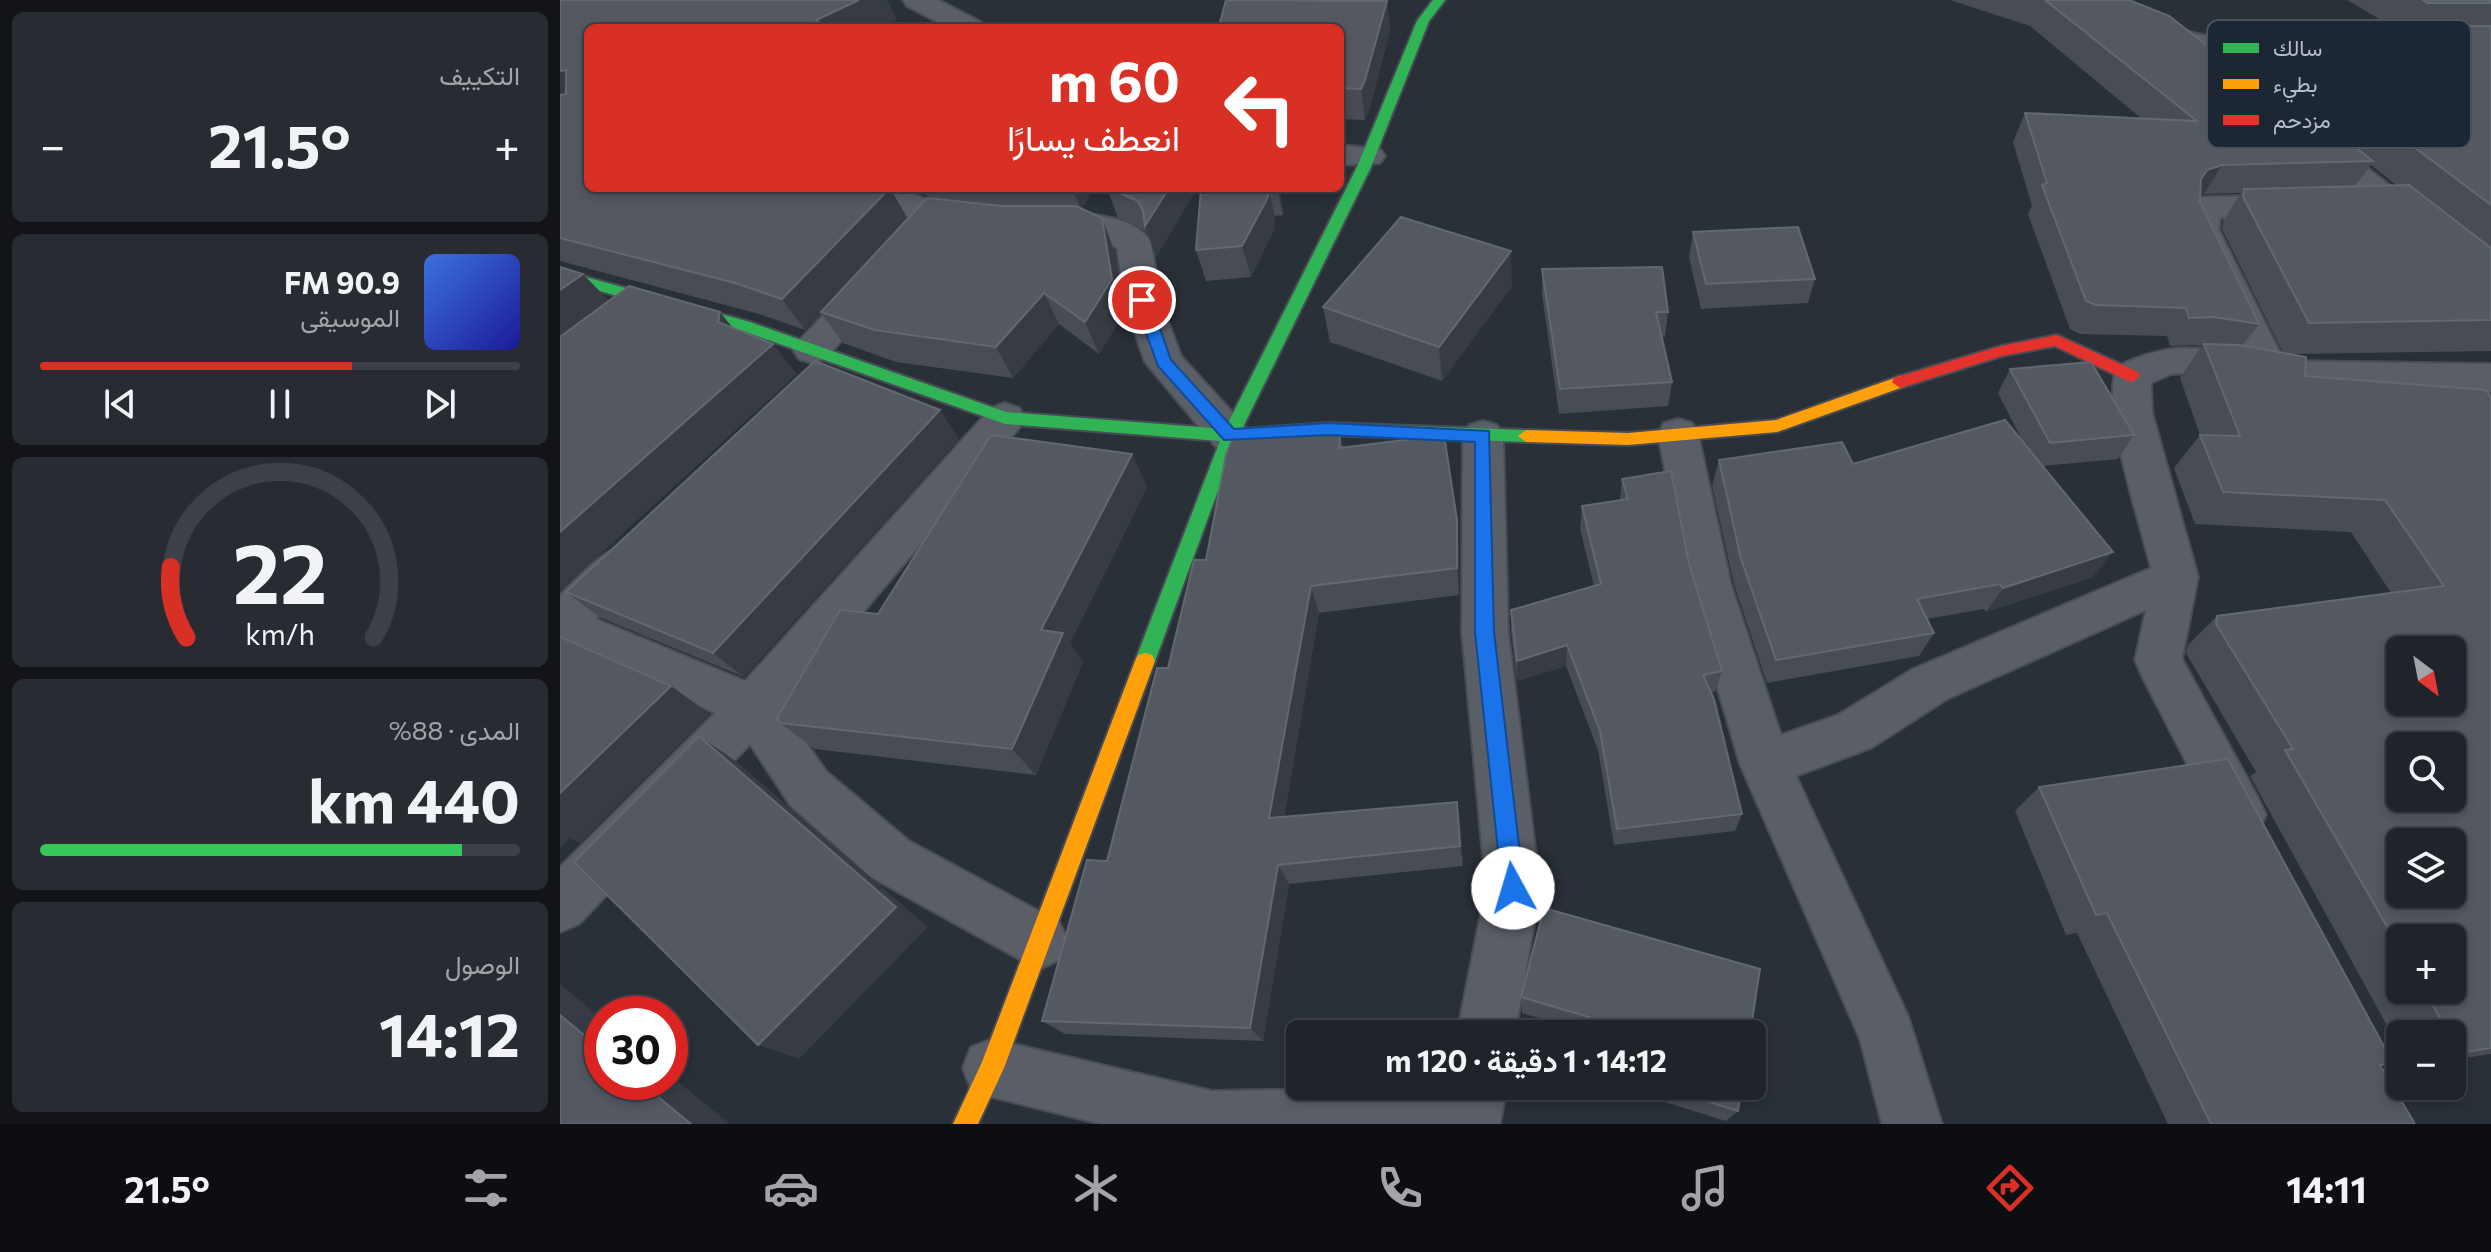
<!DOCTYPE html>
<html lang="ar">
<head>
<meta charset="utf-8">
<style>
  :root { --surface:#20242a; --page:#282c32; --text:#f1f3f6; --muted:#a2a4a8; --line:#3d4147; --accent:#d93025 }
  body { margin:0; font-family:Commissioner,Vazirmatn,sans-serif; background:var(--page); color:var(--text); direction:rtl; height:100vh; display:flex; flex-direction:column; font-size:30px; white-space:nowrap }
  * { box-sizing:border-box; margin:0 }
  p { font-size:26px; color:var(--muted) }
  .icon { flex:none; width:44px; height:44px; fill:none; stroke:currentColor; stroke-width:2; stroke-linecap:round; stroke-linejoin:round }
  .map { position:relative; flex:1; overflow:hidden; direction:ltr }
  .details { display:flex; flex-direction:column; gap:12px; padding:12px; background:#121417; width:560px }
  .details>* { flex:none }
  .hud { position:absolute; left:24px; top:24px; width:760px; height:168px; border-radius:12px; box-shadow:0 4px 12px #0003,0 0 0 2px var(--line); direction:rtl; background:#d93025; color:#fff; overflow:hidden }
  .needle { width:52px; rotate:148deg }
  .buttons { position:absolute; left:1826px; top:636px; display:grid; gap:16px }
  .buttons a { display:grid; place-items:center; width:80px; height:80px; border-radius:12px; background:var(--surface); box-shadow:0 4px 12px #0003,0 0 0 2px var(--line); font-size:40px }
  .speed { position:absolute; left:24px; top:996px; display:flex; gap:16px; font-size:40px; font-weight:700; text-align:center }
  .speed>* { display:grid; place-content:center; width:104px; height:104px; border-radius:50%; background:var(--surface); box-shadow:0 4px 12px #0003,0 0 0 2px var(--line); line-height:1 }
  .speed .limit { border:12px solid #d22; background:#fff; color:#111 }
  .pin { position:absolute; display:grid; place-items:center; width:68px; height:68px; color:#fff; margin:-34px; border:4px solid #fff; border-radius:50%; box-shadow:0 2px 8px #0007 }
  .me { position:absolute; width:88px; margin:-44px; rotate:354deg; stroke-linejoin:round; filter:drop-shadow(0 0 6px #0008) }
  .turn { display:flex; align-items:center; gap:28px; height:168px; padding:0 32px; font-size:36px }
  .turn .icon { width:104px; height:104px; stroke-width:2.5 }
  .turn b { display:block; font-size:56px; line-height:68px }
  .big { font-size:60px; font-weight:700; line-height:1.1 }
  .details .card { flex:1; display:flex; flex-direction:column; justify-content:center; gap:12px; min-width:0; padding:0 28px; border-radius:12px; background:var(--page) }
  .details .dial { align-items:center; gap:0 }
  .dial svg { height:208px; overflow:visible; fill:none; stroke:var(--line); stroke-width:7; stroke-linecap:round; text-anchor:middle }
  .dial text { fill:var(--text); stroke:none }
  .song { display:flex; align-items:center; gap:24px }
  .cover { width:96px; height:96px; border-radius:12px; background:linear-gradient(135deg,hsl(220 70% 55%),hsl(240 70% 35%)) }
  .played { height:8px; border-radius:4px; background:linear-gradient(90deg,var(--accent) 65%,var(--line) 65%) }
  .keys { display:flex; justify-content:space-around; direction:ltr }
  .heat { display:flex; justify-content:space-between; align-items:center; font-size:44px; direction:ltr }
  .charge { height:12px; border-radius:6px; background:linear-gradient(90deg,#34c759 88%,var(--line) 0) }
  .trip { position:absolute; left:726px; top:1020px; width:480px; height:80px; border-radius:12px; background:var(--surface); box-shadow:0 4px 12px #0003,0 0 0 2px var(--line); font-weight:700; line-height:80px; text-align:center; direction:rtl }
  .menu { display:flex; height:128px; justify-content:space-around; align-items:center; background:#0d0e11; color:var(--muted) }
  .menu .icon { width:56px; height:56px }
  .menu .current { color:var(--accent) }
  .menu b { font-size:36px; color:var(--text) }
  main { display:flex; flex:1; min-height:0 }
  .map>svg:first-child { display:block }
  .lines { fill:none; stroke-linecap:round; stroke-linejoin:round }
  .street-casing { stroke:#484c55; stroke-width:4 }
  .fast-casing { stroke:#484c55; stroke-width:4 }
  .slow-casing { stroke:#484c55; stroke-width:4 }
  .jam-casing { stroke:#484c55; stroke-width:4 }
  .street { fill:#5a5e66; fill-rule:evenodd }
  .fast { fill:#30b455; fill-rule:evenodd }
  .slow { fill:#ff9f0a; fill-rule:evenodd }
  .jam { fill:#e5322d; fill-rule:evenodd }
  .wall { fill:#474c55; fill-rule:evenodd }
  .shaded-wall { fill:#373c44 }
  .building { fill:#535861; stroke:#626872; stroke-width:2; fill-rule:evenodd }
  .route { fill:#1a73e8; stroke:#114b97; stroke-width:2 }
  .key { fill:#1d2633; stroke:#4a5360; stroke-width:2 }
  .key-label { font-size:22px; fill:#b4bcc9 }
</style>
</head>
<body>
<main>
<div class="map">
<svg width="1931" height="1124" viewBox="0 0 1931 1124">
  <rect width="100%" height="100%" fill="#2a3038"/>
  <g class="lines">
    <g class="street-casing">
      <g id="street">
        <polygon points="343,0 378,0 421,22 425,28 389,28 347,6"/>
        <polygon points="1523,0 1556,0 1607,27 1656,38 1931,37 1931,55 1656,55 1587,39 1558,26"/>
        <polygon points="1754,132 1765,135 1931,264 1931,294 1918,290 1743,149 1738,142 1743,135"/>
        <polygon points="780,145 820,149 825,156 820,163 780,165"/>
        <path d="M292 188H339L380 205 429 211 434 219 429 227C384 238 338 212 297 195Z"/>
        <path d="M1732 195 1744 198 1749 205 1744 212 1660 218 1659 230 1724 361 1931 364V392L1711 388 1628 373 1611 374 1591 383 1592 412 1638 577 1622 659 1698 798 1706 815 1698 832 1680 840 1662 832 1581 674 1575 660 1586 610 1387 699 1311 748 1236 776 1348 1016 1382 1124H1322L1300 1039 1180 764 1127 585 1098 434 1104 423 1118 419 1132 423 1138 434 1171 585 1221 735 1278 715 1353 669 1591 568C1581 525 1538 401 1558 366 1607 343 1632 345 1683 356L1625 230 1627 208 1632 201 1644 197Z"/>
        <path d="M490 213C521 213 573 213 591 242L600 300 621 356 684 425 690 436 684 447 670 451 656 447 585 362 564 300 557 248 530 235H490L478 232 473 224 478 216Z"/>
        <polygon points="312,272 325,276 330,284 325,292 265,359 252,363 239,359 233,350 239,341 299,276"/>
        <path d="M445 403 459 408 465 418 459 428 222 708 266 771 349 841 499 922 508 941 499 960 480 969 461 960 311 877 230 805 190 744 19 924 0 932V867L155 713 0 645V595C23 574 48 538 82 549L88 562 82 575 36 619 185 681 431 408Z"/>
        <polygon points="923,421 937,425 943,436 948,632 980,888 955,1034 897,1034 926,888 902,632 903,436 909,425"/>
        <polygon points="432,1039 652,1091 873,1087 886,1092 887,1086 947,1086 940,1124 541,1124 432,1097 411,1089 403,1068 411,1047"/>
      </g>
    </g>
    <g class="fast-casing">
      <polygon id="fast" points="873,0 885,0 869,21 811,167 682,429 768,423 966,430 974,436 966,442 768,435 676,442 595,661 592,667 585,669 578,667 575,661 660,441 445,424 180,330 0,280 0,270 190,322 446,412 665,429 797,167 857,21"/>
    </g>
    <g class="slow-casing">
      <g id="slow">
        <polygon points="1340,376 1346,378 1348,382 1346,386 1217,432 1068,445 966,442 958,436 966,430 1068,433 1216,420"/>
        <polygon points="585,653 592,655 595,661 444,1068 418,1124 393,1124 422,1062 575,661 578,655"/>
      </g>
    </g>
    <g class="jam-casing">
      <polygon id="jam" points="1497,335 1578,372 1580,376 1572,382 1566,380 1495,346 1442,356 1340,388 1332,382 1334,378 1441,346"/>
    </g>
    <use href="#street" class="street"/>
    <use href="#fast" class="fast"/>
    <use href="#slow" class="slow"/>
    <use href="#jam" class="jam"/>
  </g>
  <g class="wall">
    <polygon points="0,0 337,20 28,28 348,219 375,199 347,188 533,188 522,209 542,218 554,250 565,311 539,354 499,324 453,378 336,362 283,343 261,313 245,330 199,314 0,261"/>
    <polygon points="666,0 827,1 830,31 809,111 805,120 780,119 780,28 659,26"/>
    <path d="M1390 0H1569L1680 71 1716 85 1733 56 1843 33 1787 0H1931V351L1731 354 1745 376 1931 397V1054L1892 1060V1034H1840V1049L1690 776 1696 772 1626 653 1628 645 1657 616 1831 593 1791 532 1635 524 1614 468 1640 435 1620 378 1642 346 1634 345 1610 346 1607 336 1520 334 1510 329 1468 214 1472 206 1453 142 1465 113 1582 119 1470 26ZM1811 165 1836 185 1795 186ZM1681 193 1663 221 1662 229 1723 353 1682 346 1699 324 1640 202V195L1644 194ZM1840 938 1892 990H1840Z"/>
    <polygon points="547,188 637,188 596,257 587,232 558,218"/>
    <polygon points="641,188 720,188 723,215 715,216 715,228 691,277 646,281 636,250"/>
    <polygon points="1133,232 1255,279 1248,303 1141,309 1129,257"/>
    <polygon points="982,269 1108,312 1105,337 1102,337 1112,382 1108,406 999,414 982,294"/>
    <polygon points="952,286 882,381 770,342 763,307"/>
    <polygon points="1450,369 1574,435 1558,459 1482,466 1533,577 1426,612 1424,609 1367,619 1374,633 1359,656 1207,683 1174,584 1152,486 1159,460 1293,464 1464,444 1438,393"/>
    <polygon points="780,435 783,447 899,547 899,595 759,613 724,817 897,802 900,823 903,866 729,884 703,1041 505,1034 482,1021 547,861 608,668 646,560"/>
    <polygon points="399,439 184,677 41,618 6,592"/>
    <polygon points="572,454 587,487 510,643 523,662 476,775 255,749 220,723 318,614"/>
    <polygon points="1062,479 1129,564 1162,671 1155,692 1151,692 1182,814 1175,831 1054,845 1038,750 1006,666 957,681 951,632 951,610 1034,586 1020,529 1022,506 1060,500"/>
    <polygon points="1479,787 1833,1063 1821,1066 1855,1124 1608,1124 1517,933 1506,935 1455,811"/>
    <polygon points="1200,969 1026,1032 962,1013 961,997"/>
    <polygon points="1053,1086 1182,1086 1178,1111 1166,1121"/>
  </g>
  <g class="shaded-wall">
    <polygon points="299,0 327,0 337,20 320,28 261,28 256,20"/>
    <polygon points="827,1 830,31 809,111 805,120 801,89"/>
    <polygon points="6,70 28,98 0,110 0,71"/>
    <polygon points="1662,165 1644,194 1630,199 1647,170"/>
    <polygon points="330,188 348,219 245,330 222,299"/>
    <polygon points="512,188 533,188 521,210"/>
    <polygon points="609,188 637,188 596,257 585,226"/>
    <polygon points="708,188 715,216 715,228 691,277 682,246"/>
    <polygon points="717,188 720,188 723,215"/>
    <polygon points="542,218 554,250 565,311 539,354 525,322"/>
    <polygon points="951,251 952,286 882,381 879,347"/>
    <polygon points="23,274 52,304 0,342 0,290"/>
    <polygon points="484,293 499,324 453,378 436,347"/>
    <polygon points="160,312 185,343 158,322"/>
    <polygon points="213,344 237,374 0,591 0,532"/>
    <polygon points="380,410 399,439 184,677 153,653"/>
    <polygon points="572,454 587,487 510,643 523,662 476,775 452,749 481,630"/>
    <polygon points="897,520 899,547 899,595 897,568"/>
    <polygon points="1553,552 1533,577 1426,612 1443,588"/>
    <polygon points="751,586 759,613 720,839 709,818"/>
    <polygon points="1007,645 1006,666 957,681 957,661"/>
    <polygon points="111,686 150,714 20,843 10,838 0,848 0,793"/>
    <polygon points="139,736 177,762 368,927 239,1059 198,1045"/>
    <polygon points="897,802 900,823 903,866 900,846"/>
    <polygon points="718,865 729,884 703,1041 690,1028"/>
    <polygon points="0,984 42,1019 42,1050 0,1015"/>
    <polygon points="110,1075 170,1124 131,1124 80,1082 110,1082"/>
  </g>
  <g class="building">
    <polygon points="0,0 299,0 256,20 267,28 28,28 28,188 330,188 222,299 175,283 0,238 0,95 6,94 6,70 0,71"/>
    <polygon points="666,0 827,1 805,80 801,89 780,88 780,28 634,28 637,24 659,26"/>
    <polygon points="1485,0 1569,0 1609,16 1680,71 1694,68 1813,161 1662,165 1647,170 1641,179 1640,202 1699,324 1654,317 1629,318 1626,308 1536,305 1526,301 1482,185 1487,183 1465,113 1637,121"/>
    <polygon points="1863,0 1931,0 1931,3 1867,3"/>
    <polygon points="1874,26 1931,26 1931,205 1733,56"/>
    <polygon points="1849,185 1931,248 1931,320 1749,323 1683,197 1684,189"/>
    <polygon points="548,188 609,188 585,226 583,211 578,201"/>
    <polygon points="641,188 708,188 708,197 682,246 636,250"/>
    <polygon points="367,198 442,206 516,206 542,218 552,279 525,322 484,293 436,347 315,330 261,312"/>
    <polygon points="841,217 951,251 879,347 763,307"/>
    <polygon points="1238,227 1255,279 1146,284 1133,232"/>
    <polygon points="0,267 23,274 0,290"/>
    <polygon points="1102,267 1108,312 1096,312 1112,382 1000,389 982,269"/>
    <polygon points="69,286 160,312 158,322 213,344 0,532 0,337"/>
    <path d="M1644 344 1679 345 1746 357 1745 376 1926 390 1931 397V1048L1893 1054 1892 1034H1889L1864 990H1892V938H1840V949L1725 750 1733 749 1656 624 1657 616 1884 586 1825 500 1663 492 1640 435 1680 436ZM1840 650H1892V702H1840ZM1840 746H1892V798H1840ZM1840 842H1892V894H1840Z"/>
    <polygon points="255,361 380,410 153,653 6,592"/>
    <polygon points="1531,362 1574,435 1490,443 1450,369"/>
    <polygon points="1445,420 1553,552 1443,588 1440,584 1357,599 1374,633 1216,660 1181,559 1159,460 1282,442 1293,464"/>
    <polygon points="431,435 572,454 481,630 503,633 452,749 220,723 217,718 280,610 318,614"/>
    <polygon points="780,435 779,448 884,435 897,520 897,568 751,586 709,818 897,802 900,846 718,865 690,1028 482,1021 527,860 547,861 597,668 608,668 634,560 646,560 666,455 673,437"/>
    <polygon points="1111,471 1129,564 1162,671 1143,675 1154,699 1182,814 1057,829 1040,731 1007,645 957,661 951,610 1041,584 1022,506 1068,499 1062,479"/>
    <polygon points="0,637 111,686 0,793"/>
    <polygon points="139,736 336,907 198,1045 14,862"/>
    <polygon points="1668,759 1833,1063 1820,1065 1855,1124 1651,1124 1547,913 1536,915 1479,787"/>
    <polygon points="984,908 1200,969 1190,1034 1025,1034 1029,1017 961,997"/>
    <polygon points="0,1015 42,1050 42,1082 80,1082 131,1124 0,1124"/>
    <polygon points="1099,1086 1182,1086 1178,1111"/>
  </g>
  <polygon class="route" points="582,295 590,300 611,360 674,429 768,423 929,431 934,632 964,888 961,895 953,899 945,895 942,888 915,632 915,442 768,435 664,440 598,366 574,300"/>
  <rect x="1647" y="20" width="264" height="128" rx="12" class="key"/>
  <rect x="1663" y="43" width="36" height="10" fill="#30b455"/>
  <rect x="1663" y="79" width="36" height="10" fill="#ff9f0a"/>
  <rect x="1663" y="115" width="36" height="10" fill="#e5322d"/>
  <g class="key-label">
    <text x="1713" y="56">سالك</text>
    <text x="1713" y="92">بطيء</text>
    <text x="1713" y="128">مزدحم</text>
  </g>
</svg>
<div class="buttons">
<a><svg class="needle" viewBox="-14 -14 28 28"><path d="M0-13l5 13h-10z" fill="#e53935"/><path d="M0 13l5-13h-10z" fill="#a2a4a8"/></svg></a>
<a><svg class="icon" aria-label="search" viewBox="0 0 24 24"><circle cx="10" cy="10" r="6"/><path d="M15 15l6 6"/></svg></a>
<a><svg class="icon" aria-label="layers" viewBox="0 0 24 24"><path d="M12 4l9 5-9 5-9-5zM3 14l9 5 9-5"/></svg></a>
<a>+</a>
<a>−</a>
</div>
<div class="speed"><div class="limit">30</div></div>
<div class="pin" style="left:582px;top:300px;background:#d93025"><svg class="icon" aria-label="arrive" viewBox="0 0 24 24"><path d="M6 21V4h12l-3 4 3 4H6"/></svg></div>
<svg class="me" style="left:953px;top:888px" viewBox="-20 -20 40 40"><circle r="19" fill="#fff"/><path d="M0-13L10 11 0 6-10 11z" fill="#1a73e8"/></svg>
<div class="trip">14:12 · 1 دقيقة · 120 m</div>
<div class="hud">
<div class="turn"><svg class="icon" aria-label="left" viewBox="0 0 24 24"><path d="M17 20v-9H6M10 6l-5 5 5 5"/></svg><div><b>60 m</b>انعطف يسارًا</div></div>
</div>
</div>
<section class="details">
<div class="card"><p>التكييف</p>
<div class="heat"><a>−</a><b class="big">21.5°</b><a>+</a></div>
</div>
<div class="card">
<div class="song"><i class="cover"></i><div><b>90.9 FM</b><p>الموسيقى</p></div></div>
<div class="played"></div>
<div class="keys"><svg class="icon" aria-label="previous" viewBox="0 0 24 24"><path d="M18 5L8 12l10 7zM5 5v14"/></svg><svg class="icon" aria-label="pause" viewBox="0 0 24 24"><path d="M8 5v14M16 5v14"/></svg><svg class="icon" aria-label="next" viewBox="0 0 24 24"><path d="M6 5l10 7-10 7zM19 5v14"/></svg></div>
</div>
<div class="card dial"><svg viewBox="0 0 100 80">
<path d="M14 69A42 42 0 1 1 86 69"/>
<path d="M14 69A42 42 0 0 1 8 42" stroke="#d93025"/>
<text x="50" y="56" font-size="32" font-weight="700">22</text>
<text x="50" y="72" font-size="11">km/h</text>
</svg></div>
<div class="card"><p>المدى · 88%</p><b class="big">440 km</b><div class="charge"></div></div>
<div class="card"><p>الوصول</p><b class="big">14:12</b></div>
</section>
</main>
<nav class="menu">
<b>14:11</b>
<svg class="icon current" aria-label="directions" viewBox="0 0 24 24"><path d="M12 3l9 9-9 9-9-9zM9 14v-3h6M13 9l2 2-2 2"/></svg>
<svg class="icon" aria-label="music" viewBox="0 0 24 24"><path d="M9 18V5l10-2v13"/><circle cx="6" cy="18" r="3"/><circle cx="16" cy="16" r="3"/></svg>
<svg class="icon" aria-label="phone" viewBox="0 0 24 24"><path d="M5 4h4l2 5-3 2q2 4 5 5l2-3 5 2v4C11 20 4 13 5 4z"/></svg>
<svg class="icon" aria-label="climate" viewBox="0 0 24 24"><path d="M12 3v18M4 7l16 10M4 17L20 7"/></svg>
<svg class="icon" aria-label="car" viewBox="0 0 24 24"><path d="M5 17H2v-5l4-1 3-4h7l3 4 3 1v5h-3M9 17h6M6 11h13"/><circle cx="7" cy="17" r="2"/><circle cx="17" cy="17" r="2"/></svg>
<svg class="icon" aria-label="filters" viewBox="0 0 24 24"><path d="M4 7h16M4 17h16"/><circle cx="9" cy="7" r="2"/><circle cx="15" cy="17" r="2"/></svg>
<b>21.5°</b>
</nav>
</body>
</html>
